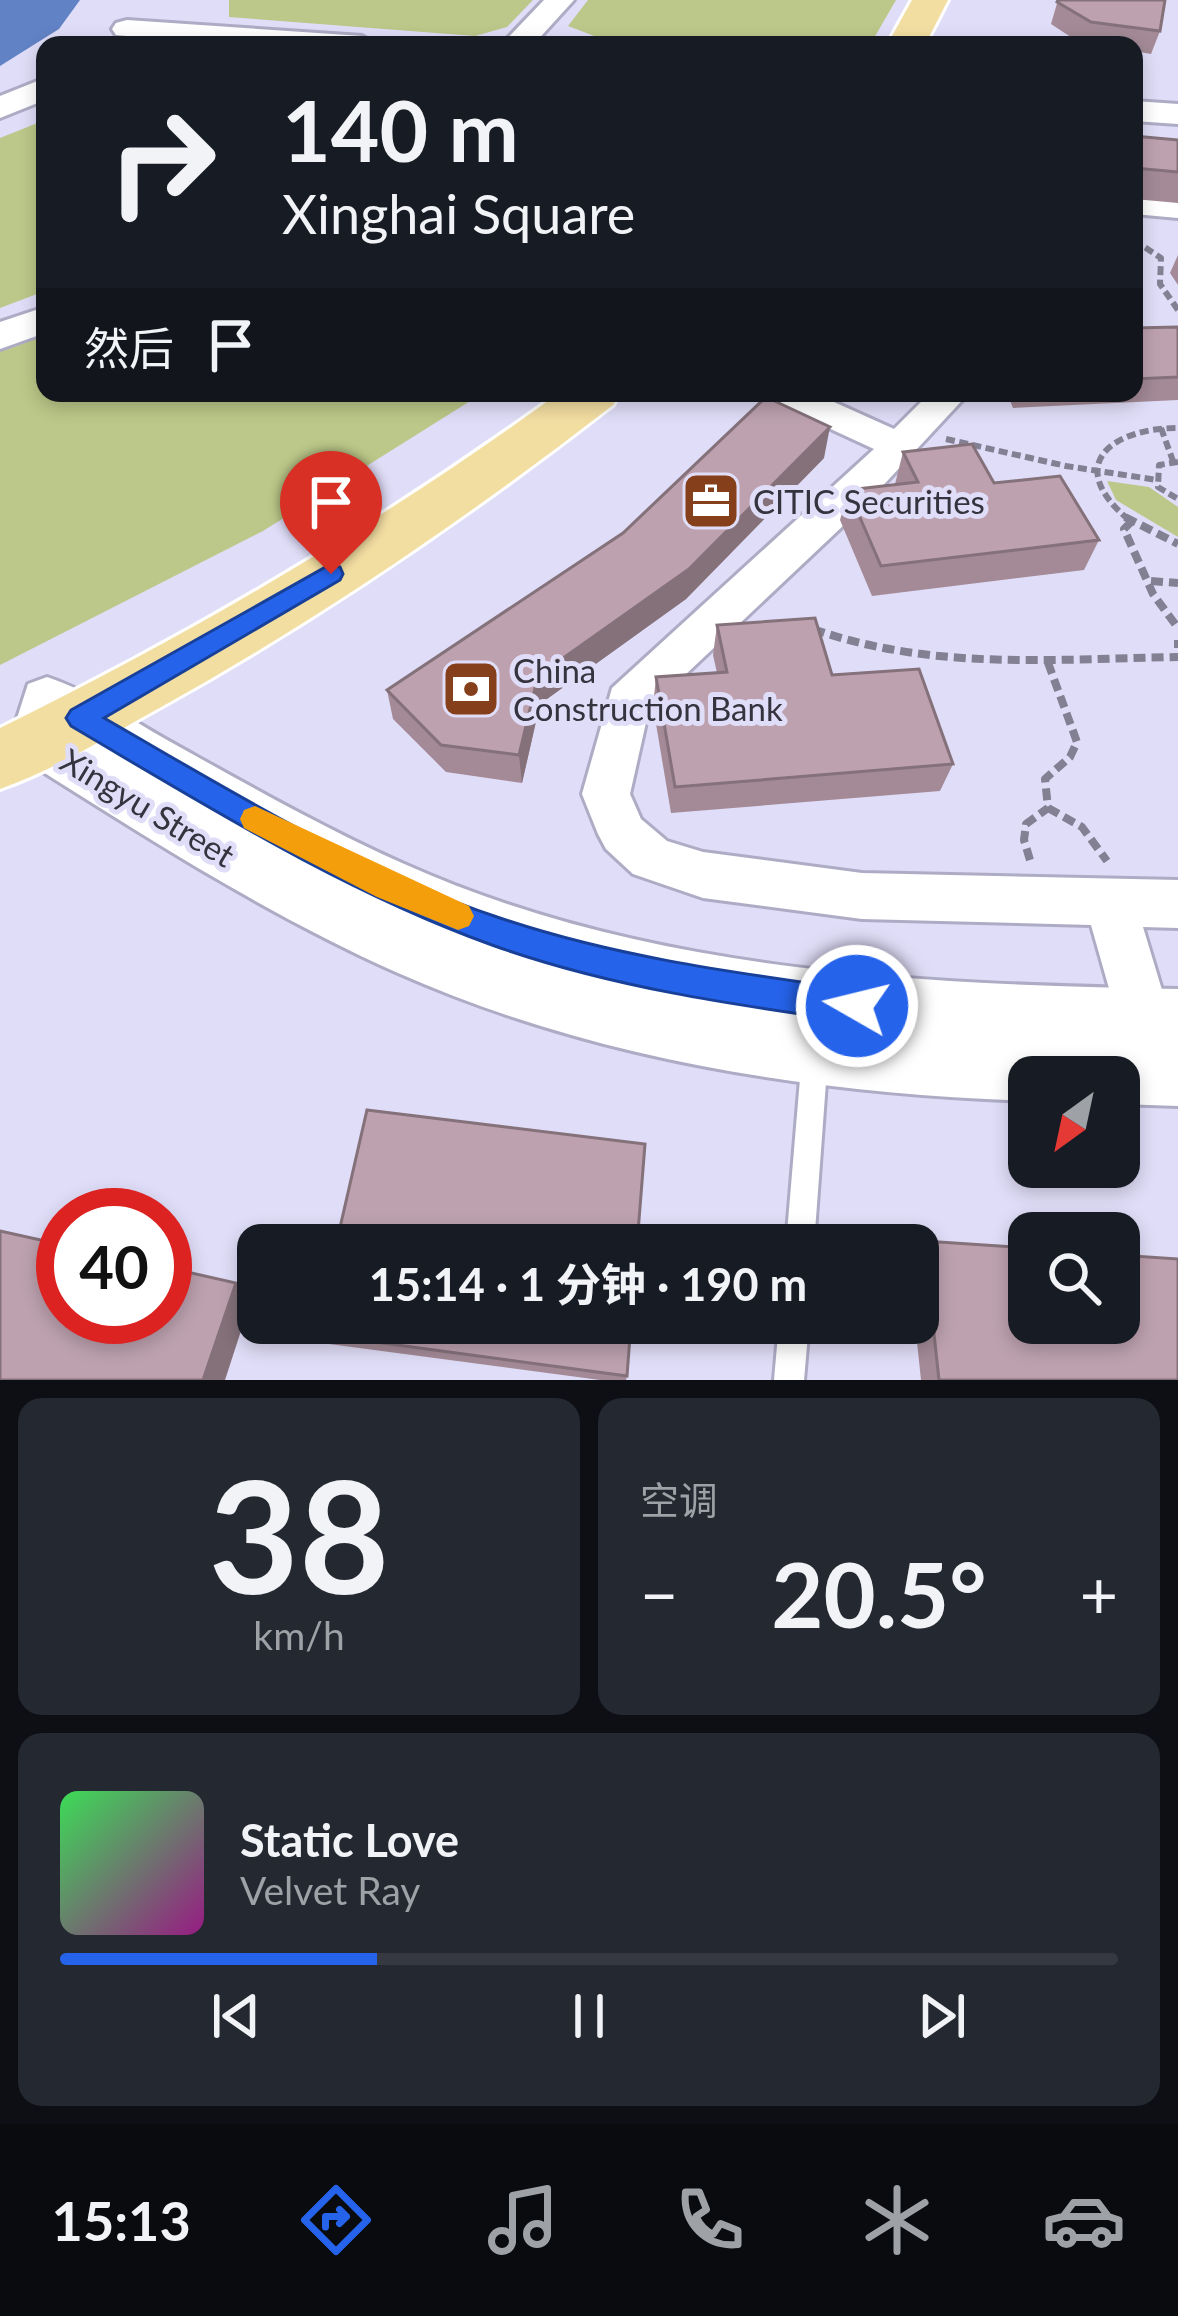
<!DOCTYPE html>
<html lang="zh">
<head>
<meta charset="utf-8">
<style>
  :root { --surface:#171b24; --page:#242831; --text:#f1f3f6; --muted:#9ea1a6; --line:#363941; --accent:#2563eb }
  body { margin:0; font-family:Lato,"Noto Sans SC",sans-serif; background:var(--page); color:var(--text); height:100vh; display:flex; flex-direction:column; font-size:45px; white-space:nowrap }
  * { box-sizing:border-box; margin:0 }
  p { font-size:39px; color:var(--muted) }
  .icon { flex:none; width:66px; height:66px; fill:none; stroke:currentColor; stroke-width:2; stroke-linecap:round; stroke-linejoin:round }
  .map { position:relative; height:1380px; overflow:hidden }
  .drawer { display:flex; flex-direction:column; gap:18px; padding:18px; background:#0d0f14; flex:1 }
  .drawer>* { flex:none }
  .top-card { position:absolute; left:36px; top:36px; width:1107px; height:366px; border-radius:24px; box-shadow:0 6px 18px #0003; background:#171b24; color:var(--text); overflow:hidden }
  .needle { width:78px; rotate:213deg }
  .fabs { position:absolute; left:1008px; top:1056px; display:grid; gap:24px }
  .fabs a { display:grid; place-items:center; width:132px; height:132px; border-radius:24px; background:var(--surface); box-shadow:0 6px 18px #0003; font-size:60px }
  .speed { position:absolute; left:36px; top:1188px; display:flex; gap:24px; font-size:60px; font-weight:700; text-align:center }
  .speed>* { display:grid; place-content:center; width:156px; height:156px; border-radius:50%; background:var(--surface); box-shadow:0 6px 18px #0003; line-height:1 }
  .speed .limit { border:18px solid #d22; background:#fff; color:#111 }
  .pin { position:absolute; display:grid; place-items:center; width:102px; height:102px; color:#fff; margin:-123px -51px; border-radius:50% 50% 50% 0; rotate:-45deg; box-shadow:0 0 12px #0007 }
  .pin .icon { rotate:45deg }
  .me { position:absolute; width:132px; margin:-66px; rotate:278deg; stroke-linejoin:round; filter:drop-shadow(0 0 9px #0008) }
  .turn { display:flex; align-items:center; gap:42px; height:252px; padding:0 48px; font-size:54px }
  .turn .icon { width:156px; height:156px; stroke-width:2.5 }
  .turn b { display:block; font-size:84px; line-height:102px }
  .then { display:flex; align-items:center; height:114px; padding:0 48px; background:#0003; gap:24px; font-size:45px }
  .big { font-size:90px; font-weight:700; line-height:1.1 }
  .drawer .tile { flex:1; display:flex; flex-direction:column; justify-content:center; gap:18px; min-width:0; padding:0 42px; border-radius:24px; background:var(--page) }
  .drawer .dial { align-items:center; gap:0 }
  .dial b { font-size:156px; line-height:1 }
  .song { display:flex; align-items:center; gap:36px }
  .cover { width:144px; height:144px; border-radius:18px; background:linear-gradient(135deg,hsl(130 70% 55%),hsl(310 70% 35%)) }
  .played { height:12px; border-radius:6px; background:linear-gradient(90deg,var(--accent) 30%,var(--line) 30%) }
  .keys { display:flex; justify-content:space-around; direction:ltr }
  .heat { display:flex; justify-content:space-between; align-items:center; font-size:66px; direction:ltr }
  .drawer .tiles { flex:1; display:grid; gap:18px; grid-template-columns:1fr 1fr }
  .tile:last-child { grid-column:span 2 }
  .trip { position:absolute; left:237px; top:1224px; width:702px; height:120px; border-radius:24px; background:var(--surface); box-shadow:0 6px 18px #0003; font-weight:700; line-height:120px; text-align:center }
  .tabs { display:flex; height:192px; justify-content:space-around; align-items:center; background:#090b0e; color:var(--muted) }
  .tabs .icon { width:84px; height:84px }
  .tabs .selected { color:var(--accent) }
  .tabs b { font-size:54px; color:var(--text) }
  .map>svg:first-child { display:block }
  .green { fill:#bcc889 }
  .water { fill:#6182c4 }
  .lines { fill:none; stroke-linecap:round; stroke-linejoin:round }
  .service-casing { stroke:#aeabc5; stroke-width:6 }
  .minor-casing { stroke:#aeabc5; stroke-width:6 }
  .tertiary-casing { stroke:#aeabc5; stroke-width:6 }
  .trunk-casing { stroke:#fff; stroke-width:6 }
  .path-far1 { stroke:#828092; stroke-width:6; stroke-dasharray:9 4.5; stroke-linecap:butt }
  .path { stroke:#828092; stroke-width:8; stroke-dasharray:12 6; stroke-linecap:butt }
  .service { fill:#fff; fill-rule:evenodd }
  .minor { fill:#fff; fill-rule:evenodd }
  .tertiary { fill:#fff; fill-rule:evenodd }
  .trunk { fill:#f3dea2; fill-rule:evenodd }
  .wall { fill:#a38a96 }
  .shaded-wall { fill:#84717a }
  .building { fill:#bda1af; stroke:#84717a; stroke-width:3 }
  .route { fill:#2563eb; stroke:#184099; stroke-width:3 }
  .slow { fill:#f59e0b }
  .labels { text-anchor:middle; dominant-baseline:central; stroke-width:10; stroke-linejoin:round; paint-order:stroke }
  .poi-label { font-size:33px; fill:#35333e; stroke:#e0ddf8; text-anchor:start }
  .street-label { font-size:33px; fill:#35333e; stroke:#e0ddf8 }
</style>
</head>
<body>
<div class="map">
<svg width="1178" height="1380" viewBox="0 0 1178 1380">
  <rect width="100%" height="100%" fill="#e0ddf8"/>
  <g class="green">
    <polygon points="229,0 533,0 507,27 475,36 229,17"/>
    <polygon points="588,0 896,0 870,45 618,45 568,26"/>
    <polygon points="45,120 45,291 0,308 0,138"/>
    <polygon points="45,329 45,393 483,393 263,531 0,665 0,347"/>
    <polygon points="1107,481 1149,487 1178,507 1178,537 1116,500"/>
  </g>
  <polygon class="water" points="0,0 80,0 59,29 0,66"/>
  <g class="lines">
    <g class="service-casing">
      <g id="service">
        <polygon points="815,1042 824,1046 828,1055 814,1245 786,1245 802,1055 806,1046"/>
        <polygon points="779,1323 809,1323 804,1380 774,1380"/>
      </g>
    </g>
    <g class="minor-casing">
      <g id="minor">
        <polygon points="1134,196 1178,200 1178,218 1134,214"/>
        <polygon points="765,393 814,393 894,429 930,393 969,393 863,507 649,709 630,794 641,819 667,841 703,852 862,873 1178,880 1178,928 1143,927 1178,1043 1171,1066 1151,1074 1131,1066 1091,925 862,919 703,898 633,874 606,849 598,834 582,794 612,688 874,449 770,401"/>
      </g>
    </g>
    <g class="tertiary-casing">
      <g id="tertiary">
        <polygon points="544,0 574,0 533,45 501,45"/>
        <polygon points="127,20 362,36 377,45 230,45 116,35 112,29 116,23"/>
        <polygon points="45,78 45,100 0,118 0,96"/>
        <polygon points="1134,101 1178,104 1178,124 1134,121"/>
        <polygon points="45,307 45,333 0,349 0,322"/>
        <path d="M47 677C92 692 134 722 176 745 250 786 324 828 402 863 646 973 914 984 1178 989V1106L1119 1104V1077H1029V1101C812 1093 598 1061 398 973 265 914 141 834 18 756L10 740 28 684Z"/>
      </g>
    </g>
    <g class="trunk-casing">
      <g id="trunk">
        <polygon points="912,0 948,0 925,45 887,45"/>
        <path d="M559 393H620L613 405C470 516 321 618 163 706 110 735 57 769 0 789V728C196 632 383 521 559 393Z"/>
      </g>
    </g>
    <g class="path-far1">
      <polyline points="1134,240 1161,258 1160,284 1178,310"/>
      <polyline points="1161,428 1173,461"/>
      <polyline points="946,439 1066,466 1157,480"/>
      <polyline points="1178,462 1159,465 1158,487 1178,499"/>
      <path d="M1129 520C1063 465 1111 428 1178 428"/>
    </g>
    <g class="path">
      <polyline points="1125,517 1178,544"/>
      <polyline points="1132,521 1124,529 1153,594 1178,628"/>
      <polyline points="1151,581 1178,583"/>
      <path d="M813 629C933 671 1053 659 1178 657"/>
      <polyline points="1178,640 1178,648"/>
      <polyline points="1048,808 1082,827 1107,861"/>
      <polyline points="1030,860 1024,840 1026,824 1048,808 1045,779 1070,757 1077,742 1047,660"/>
    </g>
    <use href="#service" class="service"/>
    <use href="#minor" class="minor"/>
    <use href="#tertiary" class="tertiary"/>
    <use href="#trunk" class="trunk"/>
  </g>
  <g class="wall">
    <polygon points="1058,0 1160,31 1151,54 1134,51 1134,45 1083,45 1051,24"/>
    <polygon points="1134,136 1178,140 1178,203 1134,199"/>
    <polygon points="1178,255 1178,285 1170,273"/>
    <polygon points="1178,327 1178,400 1013,408 1007,393 1134,393 1134,328"/>
    <polygon points="903,452 994,483 1099,540 1084,570 872,596 840,520 848,490 895,484"/>
    <polygon points="824,458 686,599 540,704 522,783 446,772 393,719 387,690"/>
    <polygon points="717,625 832,675 953,764 940,791 671,813 653,706 656,677 717,673 713,655"/>
    <polygon points="924,1241 1178,1380 921,1380 915,1323 918,1323 918,1246"/>
    <polygon points="316,1334 627,1376 626,1380 600,1380 329,1344"/>
  </g>
  <g class="shaded-wall">
    <polygon points="830,427 824,458 686,599 540,704 522,783 519,755 538,676"/>
    <polygon points="236,1283 253,1294 225,1380 203,1380"/>
  </g>
  <g class="building">
    <polygon points="1058,0 1165,0 1160,31 1091,22 1057,2"/>
    <polygon points="1134,136 1178,140 1178,172 1134,168"/>
    <polygon points="1178,327 1178,377 1134,379 1134,328"/>
    <polygon points="766,397 830,427 689,569 538,676 519,755 441,745 387,690 623,533"/>
    <polygon points="972,444 994,483 1060,476 1099,540 881,566 848,490 918,482 903,452"/>
    <polygon points="815,618 832,675 919,669 953,764 675,787 656,677 727,672 717,625"/>
    <polygon points="367,1110 645,1144 637,1245 336,1245"/>
    <polygon points="0,1231 63,1245 63,1317 165,1317 165,1267 236,1283 203,1380 0,1380"/>
    <polygon points="924,1241 1029,1248 1029,1323 1119,1323 1119,1255 1178,1259 1178,1380 939,1380"/>
    <polygon points="319,1323 631,1323 627,1376 316,1334"/>
  </g>
  <path class="route" d="M331 564 340 567 343 574 340 580 104 718C231 791 358 870 497 917 614 957 736 973 857 990L869 995 874 1006 869 1018 857 1022C734 1005 609 987 492 945 342 891 207 806 71 726L66 718 71 710Z"/>
  <polygon class="slow" points="255,806 469,906 474,916 469,926 458,930 377,897 244,828 240,819 244,810"/>
  <defs>
    <g id="office-square" transform="scale(3)"><rect x="-9" y="-9" width="18" height="18" rx="4" fill="#853f1a" stroke="#e0ddf8"/><path d="M-6-3h4V-5.5h4V-3h4V5H-6ZM-1-4.5V-3h2v-1.5ZM-6 0V1H6V0Z" fill="#fff"/></g>
    <g id="bank-square" transform="scale(3)"><rect x="-9" y="-9" width="18" height="18" rx="4" fill="#853f1a" stroke="#e0ddf8"/><path d="M-6-4H6V4H-6ZM0-2.3a2.3 2.3 0 1 0 0 4.6a2.3 2.3 0 1 0 0-4.6Z" fill="#fff"/></g>
  </defs>
  <g fill-rule="evenodd">
    <use href="#office-square" x="711" y="501"/>
    <use href="#bank-square" x="471" y="689"/>
  </g>
  <g class="labels">
    <g class="poi-label">
      <text x="753" y="501">CITIC Securities</text>
      <text x="513" y="670">China<tspan x="513" dy="38">Construction Bank</tspan></text>
    </g>
    <g class="street-label">
      <text transform="translate(148 807) rotate(31)">Xingyu Street</text>
    </g>
  </g>
</svg>
<div class="fabs">
<a><svg class="needle" viewBox="-14 -14 28 28"><path d="M0-13l5 13h-10z" fill="#e53935"/><path d="M0 13l5-13h-10z" fill="#9ea1a6"/></svg></a>
<a><svg class="icon" aria-label="search" viewBox="0 0 24 24"><circle cx="10" cy="10" r="6"/><path d="M15 15l6 6"/></svg></a>
</div>
<div class="speed"><div class="limit">40</div></div>
<div class="pin" style="left:331px;top:574px;background:#d93025"><svg class="icon" aria-label="arrive" viewBox="0 0 24 24"><path d="M6 21V4h12l-3 4 3 4H6"/></svg></div>
<svg class="me" style="left:857px;top:1006px" viewBox="-20 -20 40 40"><circle r="17" fill="#2563eb" stroke="#fff" stroke-width="3"/><path d="M0-11L8 9 0 5-8 9z" fill="#fff"/></svg>
<div class="trip">15:14 · 1 分钟 · 190 m</div>
<div class="top-card">
<div class="turn"><svg class="icon" aria-label="right" viewBox="0 0 24 24"><path d="M7 20v-9h11M14 6l5 5-5 5"/></svg><div><b>140 m</b>Xinghai Square</div></div>
<div class="then">然后<svg class="icon" aria-label="arrive" viewBox="0 0 24 24"><path d="M6 21V4h12l-3 4 3 4H6"/></svg></div>
</div>
</div>
<section class="drawer">
<div class="tiles">
<div class="tile dial"><b>38</b><p>km/h</p></div>
<div class="tile"><p>空调</p>
<div class="heat"><a>−</a><b class="big">20.5°</b><a>+</a></div>
</div>
<div class="tile">
<div class="song"><i class="cover"></i><div><b>Static Love</b><p>Velvet Ray</p></div></div>
<div class="played"></div>
<div class="keys"><svg class="icon" aria-label="previous" viewBox="0 0 24 24"><path d="M18 5L8 12l10 7zM5 5v14"/></svg><svg class="icon" aria-label="pause" viewBox="0 0 24 24"><path d="M8 5v14M16 5v14"/></svg><svg class="icon" aria-label="next" viewBox="0 0 24 24"><path d="M6 5l10 7-10 7zM19 5v14"/></svg></div>
</div>
</div>
</section>
<nav class="tabs">
<b>15:13</b>
<svg class="icon selected" aria-label="directions" viewBox="0 0 24 24"><path d="M12 3l9 9-9 9-9-9zM9 14v-3h6M13 9l2 2-2 2"/></svg>
<svg class="icon" aria-label="music" viewBox="0 0 24 24"><path d="M9 18V5l10-2v13"/><circle cx="6" cy="18" r="3"/><circle cx="16" cy="16" r="3"/></svg>
<svg class="icon" aria-label="phone" viewBox="0 0 24 24"><path d="M5 4h4l2 5-3 2q2 4 5 5l2-3 5 2v4C11 20 4 13 5 4z"/></svg>
<svg class="icon" aria-label="climate" viewBox="0 0 24 24"><path d="M12 3v18M4 7l16 10M4 17L20 7"/></svg>
<svg class="icon" aria-label="car" viewBox="0 0 24 24"><path d="M5 17H2v-5l4-1 3-4h7l3 4 3 1v5h-3M9 17h6M6 11h13"/><circle cx="7" cy="17" r="2"/><circle cx="17" cy="17" r="2"/></svg>
</nav>
</body>
</html>
